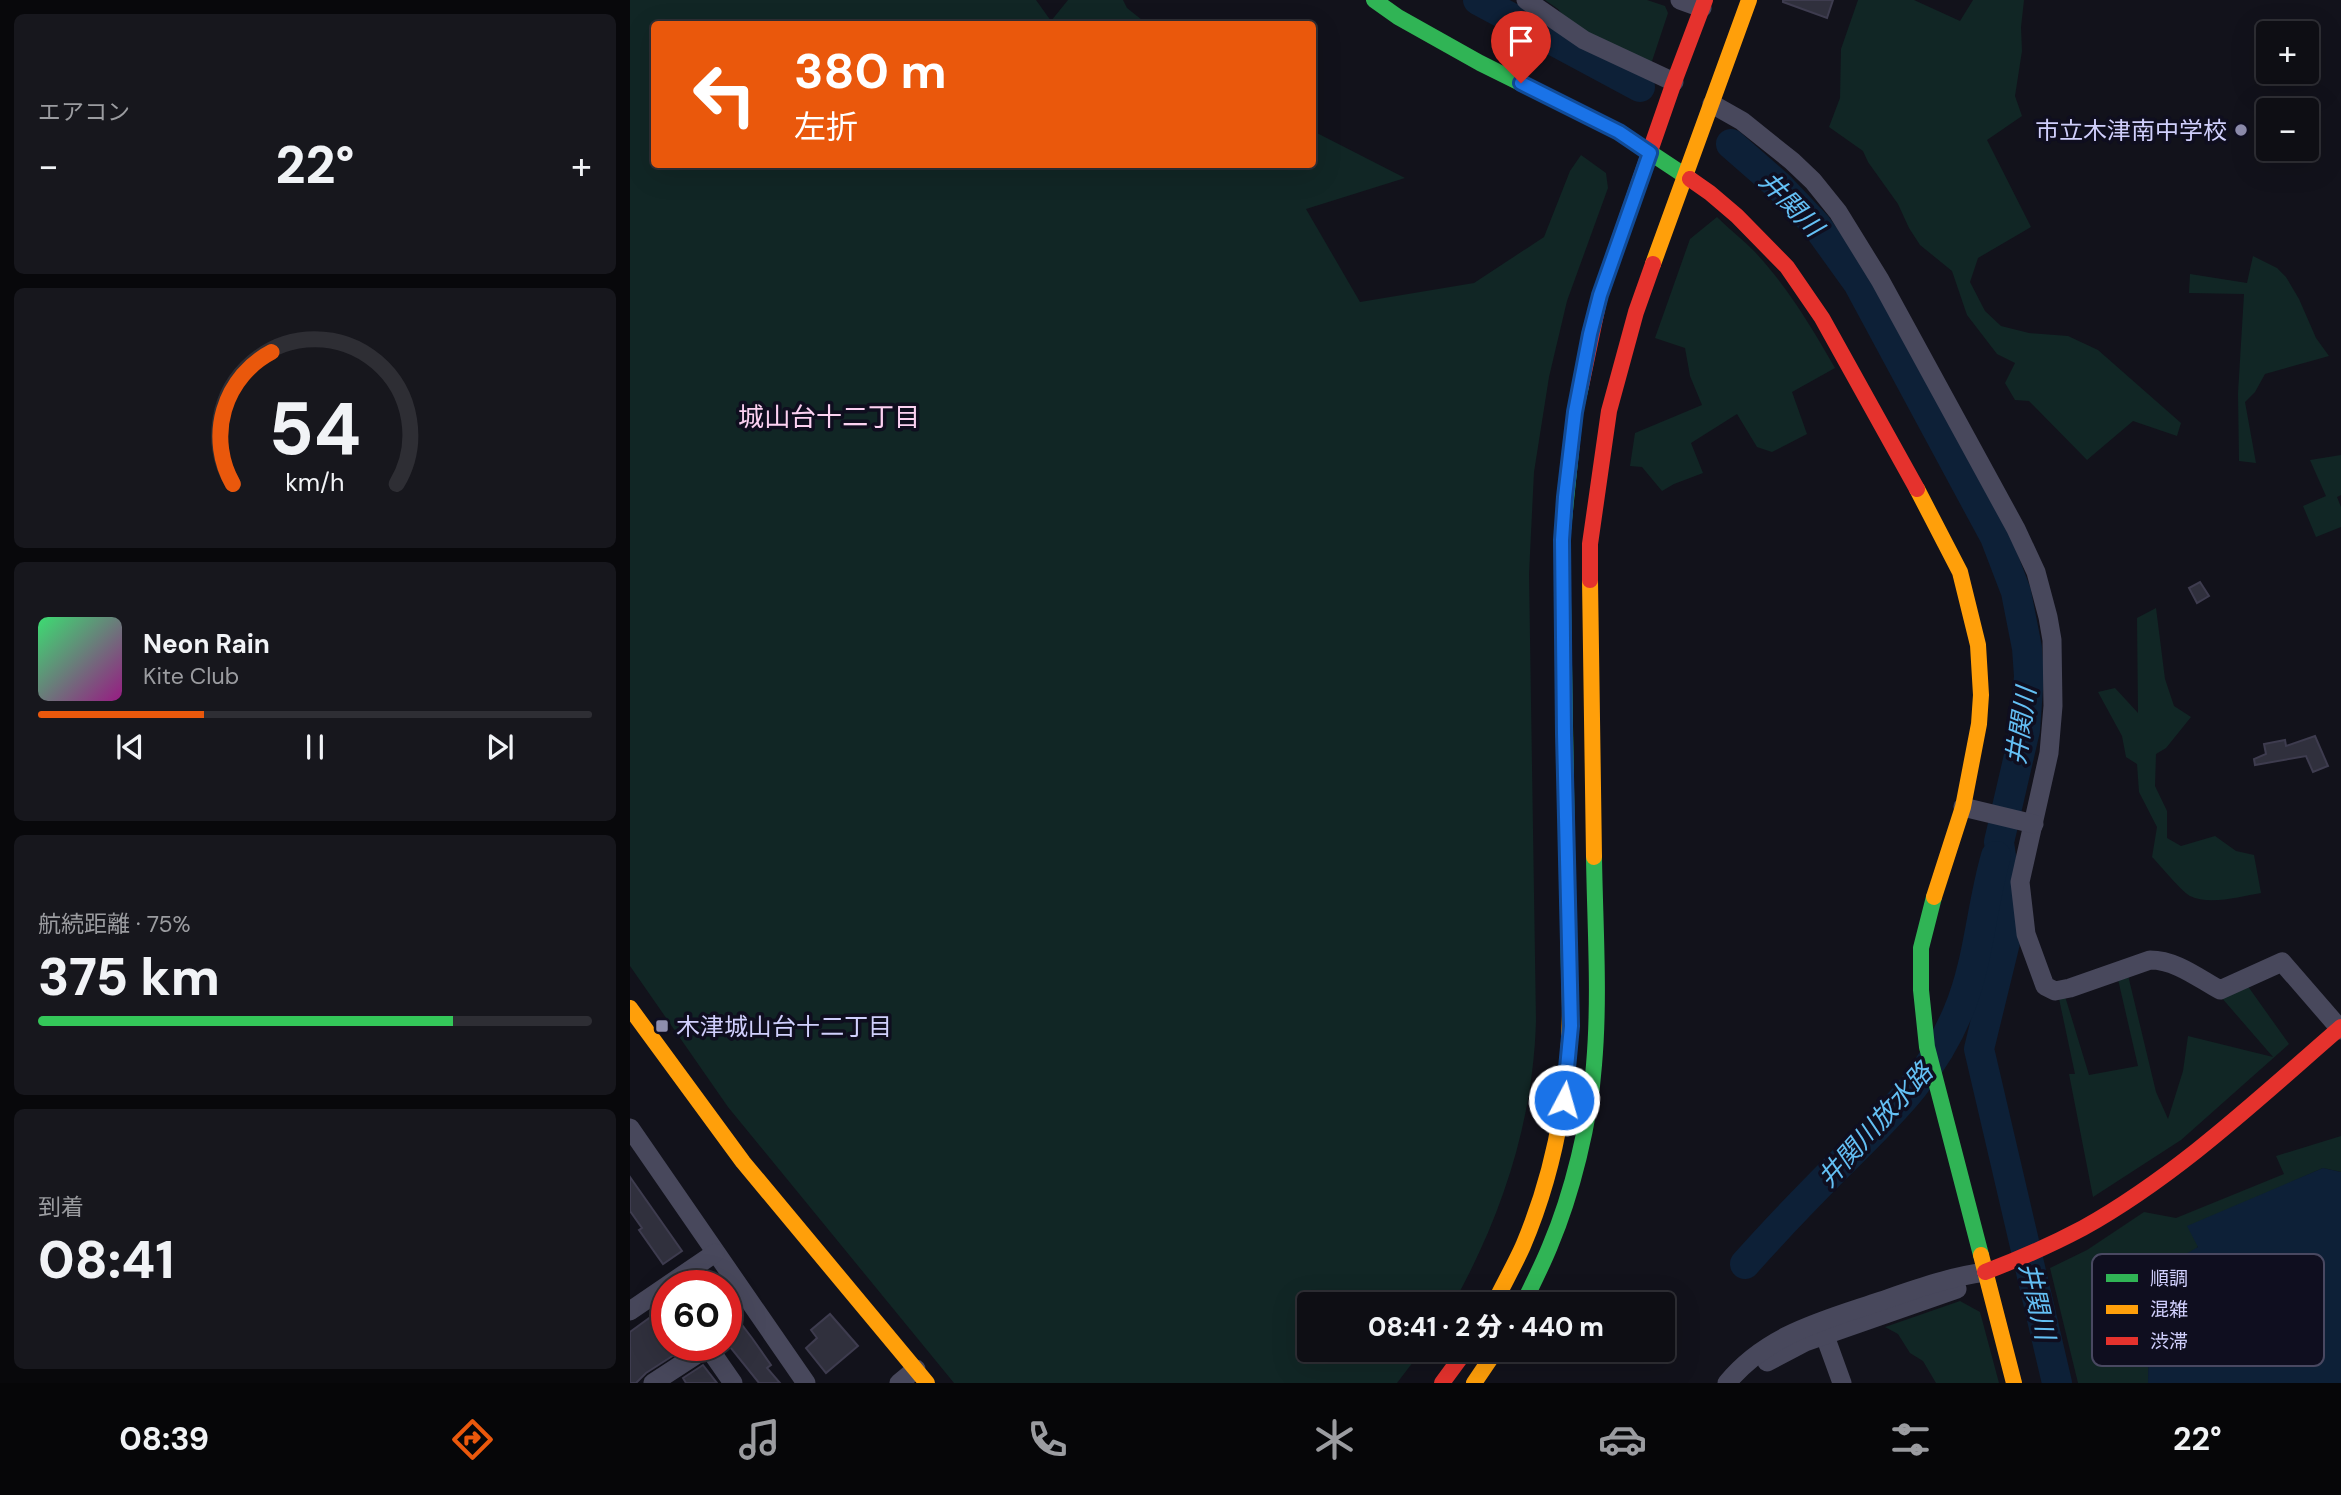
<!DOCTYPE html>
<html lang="ja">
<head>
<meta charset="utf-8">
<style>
  :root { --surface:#0e0e14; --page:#17171d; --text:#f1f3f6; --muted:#9b9ca0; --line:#2e2e34; --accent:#ea580c }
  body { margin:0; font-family:"DM Sans","Noto Sans JP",sans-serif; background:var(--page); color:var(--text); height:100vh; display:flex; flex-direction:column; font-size:26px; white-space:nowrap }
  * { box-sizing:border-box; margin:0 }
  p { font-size:23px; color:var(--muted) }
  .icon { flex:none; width:38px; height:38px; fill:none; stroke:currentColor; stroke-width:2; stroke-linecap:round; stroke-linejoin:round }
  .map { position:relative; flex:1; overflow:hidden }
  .sheet { display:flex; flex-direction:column; gap:14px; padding:14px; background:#08080b; width:630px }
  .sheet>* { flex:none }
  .guide { position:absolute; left:21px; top:21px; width:665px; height:147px; border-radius:7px; box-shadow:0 7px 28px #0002,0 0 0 2px var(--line); background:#ea580c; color:#fff; overflow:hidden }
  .controls { position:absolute; left:1626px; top:21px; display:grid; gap:14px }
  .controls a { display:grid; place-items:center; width:63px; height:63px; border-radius:7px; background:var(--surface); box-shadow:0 7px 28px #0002,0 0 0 2px var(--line); font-size:35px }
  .speed { position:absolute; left:21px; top:1270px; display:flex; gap:14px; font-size:35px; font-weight:700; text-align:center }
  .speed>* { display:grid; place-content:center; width:91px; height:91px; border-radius:50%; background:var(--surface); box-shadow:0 7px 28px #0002,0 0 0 2px var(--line); line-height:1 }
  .speed .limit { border:10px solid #d22; background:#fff; color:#111 }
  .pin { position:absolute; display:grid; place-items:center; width:60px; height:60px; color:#fff; margin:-72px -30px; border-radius:50% 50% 50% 0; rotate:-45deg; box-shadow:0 0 7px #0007 }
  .pin .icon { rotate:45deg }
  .me { position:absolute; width:77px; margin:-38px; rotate:6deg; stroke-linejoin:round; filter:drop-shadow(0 0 5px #0008) }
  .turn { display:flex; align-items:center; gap:24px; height:147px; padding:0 28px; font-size:32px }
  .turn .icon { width:91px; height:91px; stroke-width:2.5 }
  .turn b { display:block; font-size:49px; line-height:60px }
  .big { font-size:52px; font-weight:800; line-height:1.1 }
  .sheet .widget { flex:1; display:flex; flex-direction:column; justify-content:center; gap:10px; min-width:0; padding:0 24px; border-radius:10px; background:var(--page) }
  .sheet .dial { align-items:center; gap:0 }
  .dial svg { height:182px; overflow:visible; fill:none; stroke:var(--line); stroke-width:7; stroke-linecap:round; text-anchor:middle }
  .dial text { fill:var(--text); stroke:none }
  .song { display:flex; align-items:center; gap:21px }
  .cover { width:84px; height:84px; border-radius:10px; background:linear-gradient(135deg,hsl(140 70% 55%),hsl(310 70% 35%)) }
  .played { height:7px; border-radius:4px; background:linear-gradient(90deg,var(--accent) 30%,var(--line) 30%) }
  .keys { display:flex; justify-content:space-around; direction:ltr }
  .heat { display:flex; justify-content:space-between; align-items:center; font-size:38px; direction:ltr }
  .charge { height:10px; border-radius:5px; background:linear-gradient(90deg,#34c759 75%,var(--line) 0) }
  .trip { position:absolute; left:667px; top:1292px; width:378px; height:70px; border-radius:7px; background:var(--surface); box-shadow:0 7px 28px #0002,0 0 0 2px var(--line); font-weight:800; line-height:70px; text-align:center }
  .dock { display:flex; height:112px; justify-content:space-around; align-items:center; background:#060608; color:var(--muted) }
  .dock .icon { width:49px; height:49px }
  .dock .on { color:var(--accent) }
  .dock b { font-size:32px; color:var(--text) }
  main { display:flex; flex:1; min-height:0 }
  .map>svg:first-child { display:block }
  .green { fill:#112625 }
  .water { fill:#0d2037 }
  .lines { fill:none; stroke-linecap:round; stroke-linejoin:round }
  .river { stroke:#0d2037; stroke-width:30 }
  .building { fill:#30303d; stroke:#3e3c4f; stroke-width:2 }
  .street { stroke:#48485c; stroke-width:19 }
  .fast { stroke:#30b455; stroke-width:16 }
  .slow { stroke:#ff9f0a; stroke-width:16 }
  .jam { stroke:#e5322d; stroke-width:16 }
  .route-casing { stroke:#114b97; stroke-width:18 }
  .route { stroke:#1a73e8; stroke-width:12 }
  .poi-dot { fill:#8e8dad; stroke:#0f0e1f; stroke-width:2.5 }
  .labels { text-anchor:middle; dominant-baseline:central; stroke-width:7; stroke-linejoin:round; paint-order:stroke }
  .poi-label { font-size:24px; fill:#d0cffc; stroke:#0f0e1f; text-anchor:end }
  .water-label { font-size:26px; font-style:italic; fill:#64c0f5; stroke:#0f0e1f }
  .neighbourhood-label { font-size:26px; fill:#fcd1f1; stroke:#0f0e1f }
  .key { fill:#0f0e1f; stroke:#494861; stroke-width:2 }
  .key-label { font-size:19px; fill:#d0cffc }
</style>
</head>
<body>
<main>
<section class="sheet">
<div class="widget"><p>エアコン</p>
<div class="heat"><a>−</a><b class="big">22°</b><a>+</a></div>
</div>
<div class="widget dial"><svg viewBox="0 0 100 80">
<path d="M14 69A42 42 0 1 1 86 69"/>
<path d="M14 69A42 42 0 0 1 31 11" stroke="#ea580c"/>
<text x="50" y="56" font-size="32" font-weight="700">54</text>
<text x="50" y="72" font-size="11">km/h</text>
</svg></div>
<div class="widget">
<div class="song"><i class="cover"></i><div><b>Neon Rain</b><p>Kite Club</p></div></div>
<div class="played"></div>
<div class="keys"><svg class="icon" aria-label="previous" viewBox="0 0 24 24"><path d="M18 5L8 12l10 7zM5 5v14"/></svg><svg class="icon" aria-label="pause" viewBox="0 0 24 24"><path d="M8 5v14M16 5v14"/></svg><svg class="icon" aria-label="next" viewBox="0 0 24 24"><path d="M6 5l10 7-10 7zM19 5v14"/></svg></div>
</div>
<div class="widget"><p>航続距離 · 75%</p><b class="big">375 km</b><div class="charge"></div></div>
<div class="widget"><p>到着</p><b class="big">08:41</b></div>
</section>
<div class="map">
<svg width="1711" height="1383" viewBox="0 0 1711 1383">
  <rect width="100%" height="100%" fill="#12121b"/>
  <g class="green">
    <path d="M0 0H406L421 21 438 0H493L497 8 517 24H24V164H682L683 131 775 178 676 209 730 302 844 283 914 237 940 171 951 155 976 173 978 188 937 301 919 377 904 472 899 574 906 1021C903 1122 872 1216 823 1304H679V1349H793L767 1383H324L98 1107 0 966Z"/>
    <polygon points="915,0 1017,0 1035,6 1038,13 1021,64 944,28 928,9"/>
    <polygon points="1228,0 1284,0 1330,21 1343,0 1394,0 1391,27 1392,51 1385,96 1392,116 1357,140 1401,227 1348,258 1340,282 1355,311 1371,326 1399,333 1438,336 1468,350 1551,423 1547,436 1503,421 1457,460 1399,401 1385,400 1375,383 1385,363 1367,354 1337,315 1322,271 1290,245 1279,228 1268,204 1238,162 1233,151 1199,127 1210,98 1211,49"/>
    <path d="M1087 217C1099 229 1112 239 1124 251 1157 286 1181 326 1205 368L1162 392 1177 434 1142 452 1127 447 1107 414 1061 443 1073 473 1044 484 1032 491 1012 467 1000 466 1005 433 1072 405 1060 376 1055 348 1025 338 1060 239Z"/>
    <polygon points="1623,256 1647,268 1656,277 1669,299 1686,338 1699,356 1635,374 1625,392 1615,402 1626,463 1609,461 1608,393 1614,294 1559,293 1560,274 1617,283"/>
    <polygon points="1711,455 1711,495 1707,497 1711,507 1711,527 1686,537 1673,506 1696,496 1680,460"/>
    <path d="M1526 608 1535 679 1544 706 1561 717 1536 748 1526 754 1525 786 1537 811V838L1551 846 1585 836 1606 851 1624 855 1631 893C1611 896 1580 906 1560 896 1551 891 1531 866 1522 857L1527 827 1509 792 1507 764 1496 757 1492 736 1468 692 1485 688 1508 713 1507 618Z"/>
    <polygon points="1497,971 1526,1092 1538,1119 1553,1071 1558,1036 1643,1057 1591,997 1617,985 1659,1044 1551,1140 1463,1197 1439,1074 1445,1074 1428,994 1434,993 1459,1075 1508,1066 1487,975"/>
    <polygon points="1711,1136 1711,1172 1693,1168 1659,1183 1568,1246 1519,1336 1518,1383 1448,1383 1420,1268 1457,1250 1514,1212 1546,1218 1654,1174 1646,1156"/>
    <polygon points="1330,1301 1350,1312 1369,1383 1306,1383 1293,1361 1280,1353 1268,1334 1255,1327"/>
  </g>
  <polygon class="water" points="1693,1168 1711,1172 1711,1383 1518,1383 1520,1275 1568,1247 1557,1226"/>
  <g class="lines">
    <g class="river">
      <polyline points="848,0 1010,87"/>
      <polyline points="1101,144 1149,186 1187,226 1228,283 1365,537 1386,592 1397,648 1399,676 1395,730 1369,842 1380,922 1349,1049 1427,1383"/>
      <path d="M1115 1264C1146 1229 1178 1196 1211 1163 1259 1115 1301 1077 1328 1012 1349 963 1351 907 1366 856"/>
    </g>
  </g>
  <g class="building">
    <polygon points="1153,0 1203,0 1197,18 1153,2"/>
    <polygon points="1570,582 1579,596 1567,603 1559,588"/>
    <polygon points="1685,736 1698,766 1683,772 1676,756 1625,765 1624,759 1636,754 1634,744 1655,740 1656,746"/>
    <polygon points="0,1177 52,1251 33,1264 9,1230 12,1228 0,1211"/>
    <polygon points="37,1305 37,1346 58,1346 16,1373 6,1383 0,1383 0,1332"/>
    <polygon points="96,1313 105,1324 109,1321 122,1338 141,1365 137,1368 150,1383 129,1383 96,1342"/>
    <polygon points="200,1314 228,1346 196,1373 176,1348 187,1338 181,1330"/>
    <polygon points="73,1365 87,1383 56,1383 53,1378"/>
  </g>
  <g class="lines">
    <g class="street">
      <polyline points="896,0 954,40 1044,82"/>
      <polyline points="1050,0 1072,8"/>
      <path d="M1082 104 1112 121 1162 161 1183 181 1208 212 1250 280 1386 529 1406 572 1418 617 1422 640 1423 706 1419 753 1390 882 1396 934 1415 986 1425 991 1440 988 1520 960C1546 960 1568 978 1590 990L1652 962 1711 1030"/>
      <polyline points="1333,807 1404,824"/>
      <polyline points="0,1128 176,1383"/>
      <polyline points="0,1311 85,1253"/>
      <polyline points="1191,1325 1212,1383"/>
      <polyline points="1137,1362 1175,1342 1327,1289"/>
      <polyline points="23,1383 78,1347 103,1383"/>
      <polyline points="269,1383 286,1369"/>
      <path d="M1097 1383C1137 1334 1195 1320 1251 1301 1286 1289 1319 1277 1355 1272"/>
    </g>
    <g class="fast">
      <polyline points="744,0 768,17 850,63 989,132 1060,179"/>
      <polyline points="1304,897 1291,948 1291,990 1297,1047 1351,1255"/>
      <polyline points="939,972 932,540 945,412 951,386"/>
      <path d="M893 1304C902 1285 912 1266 920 1246 942 1194 960 1122 964 1065 970 996 965 926 964 857"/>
    </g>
    <g class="slow">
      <polyline points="1023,264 1119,0"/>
      <polyline points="1287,489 1330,572 1348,645 1351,695 1349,724 1333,807 1304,897"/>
      <polyline points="960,580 964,857"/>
      <polyline points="0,1008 113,1162 297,1383"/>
      <polyline points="1351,1255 1384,1383"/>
      <path d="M864 1304C873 1285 884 1266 893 1246 929 1161 944 1065 939 972"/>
      <polyline points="844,1383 867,1349"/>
    </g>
    <g class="jam">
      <polyline points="1060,179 1080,193 1107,216 1157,267 1192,318 1287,489"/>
      <polyline points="951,386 970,295 1044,82 1075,0"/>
      <polyline points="960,580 960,544 979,411 1006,312 1023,264"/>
      <path d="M1355 1272C1389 1259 1421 1245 1453 1228 1548 1175 1629 1098 1711 1027"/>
      <polyline points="812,1383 837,1349"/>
    </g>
  </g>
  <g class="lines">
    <g class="route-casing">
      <polyline id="route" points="891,83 989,132 1020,153 970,295 960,334 945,412 935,497 932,540 934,734 941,1026 934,1100"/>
    </g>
    <use href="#route" class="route"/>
  </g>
  <g class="poi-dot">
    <circle cx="1611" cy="130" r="7"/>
    <rect x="25" y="1019" width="14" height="14" rx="3.5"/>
  </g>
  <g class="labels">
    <g class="poi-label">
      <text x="1597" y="130">市立木津南中学校</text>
      <text x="46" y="1026" text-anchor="start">木津城山台十二丁目</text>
    </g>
    <g class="water-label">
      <text transform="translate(1161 204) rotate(46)">井関川</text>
      <text transform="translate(1391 726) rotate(-82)">井関川</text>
      <text transform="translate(1245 1125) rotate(-48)">井関川放水路</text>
      <text transform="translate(1407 1301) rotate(77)">井関川</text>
    </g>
    <g class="neighbourhood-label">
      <text x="199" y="417">城山台十二丁目</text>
    </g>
  </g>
  <rect x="1462" y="1254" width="232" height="112" rx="10" class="key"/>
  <rect x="1476" y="1274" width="32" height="8" fill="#30b455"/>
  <rect x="1476" y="1305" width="32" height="9" fill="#ff9f0a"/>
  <rect x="1476" y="1337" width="32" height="8" fill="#e5322d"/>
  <g class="key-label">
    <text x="1520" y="1285">順調</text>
    <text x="1520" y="1316">混雑</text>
    <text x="1520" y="1348">渋滞</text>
  </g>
</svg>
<div class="controls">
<a>+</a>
<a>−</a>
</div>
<div class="speed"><div class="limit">60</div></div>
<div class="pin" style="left:891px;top:83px;background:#d93025"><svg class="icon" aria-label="arrive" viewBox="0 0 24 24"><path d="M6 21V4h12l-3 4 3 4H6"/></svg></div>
<svg class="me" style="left:934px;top:1100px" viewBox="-20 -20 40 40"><circle r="17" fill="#1a73e8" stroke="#fff" stroke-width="3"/><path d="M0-11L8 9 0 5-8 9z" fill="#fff"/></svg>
<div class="trip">08:41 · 2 分 · 440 m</div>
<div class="guide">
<div class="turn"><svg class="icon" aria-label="left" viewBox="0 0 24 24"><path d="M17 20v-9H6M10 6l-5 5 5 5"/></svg><div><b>380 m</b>左折</div></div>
</div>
</div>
</main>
<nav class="dock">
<b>08:39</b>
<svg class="icon on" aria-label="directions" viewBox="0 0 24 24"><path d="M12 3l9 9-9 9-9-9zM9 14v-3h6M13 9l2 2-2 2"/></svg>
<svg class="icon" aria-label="music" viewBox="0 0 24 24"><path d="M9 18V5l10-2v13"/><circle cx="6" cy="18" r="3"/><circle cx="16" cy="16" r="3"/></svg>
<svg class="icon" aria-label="phone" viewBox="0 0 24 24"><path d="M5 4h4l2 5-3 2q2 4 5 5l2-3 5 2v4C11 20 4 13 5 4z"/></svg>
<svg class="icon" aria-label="climate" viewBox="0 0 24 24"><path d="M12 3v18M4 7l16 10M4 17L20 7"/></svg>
<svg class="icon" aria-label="car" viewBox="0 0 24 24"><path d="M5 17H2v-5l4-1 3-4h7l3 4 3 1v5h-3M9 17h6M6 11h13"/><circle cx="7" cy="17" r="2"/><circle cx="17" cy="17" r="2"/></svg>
<svg class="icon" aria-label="filters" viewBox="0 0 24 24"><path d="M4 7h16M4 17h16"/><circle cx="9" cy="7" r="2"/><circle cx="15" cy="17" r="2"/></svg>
<b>22°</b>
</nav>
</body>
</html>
